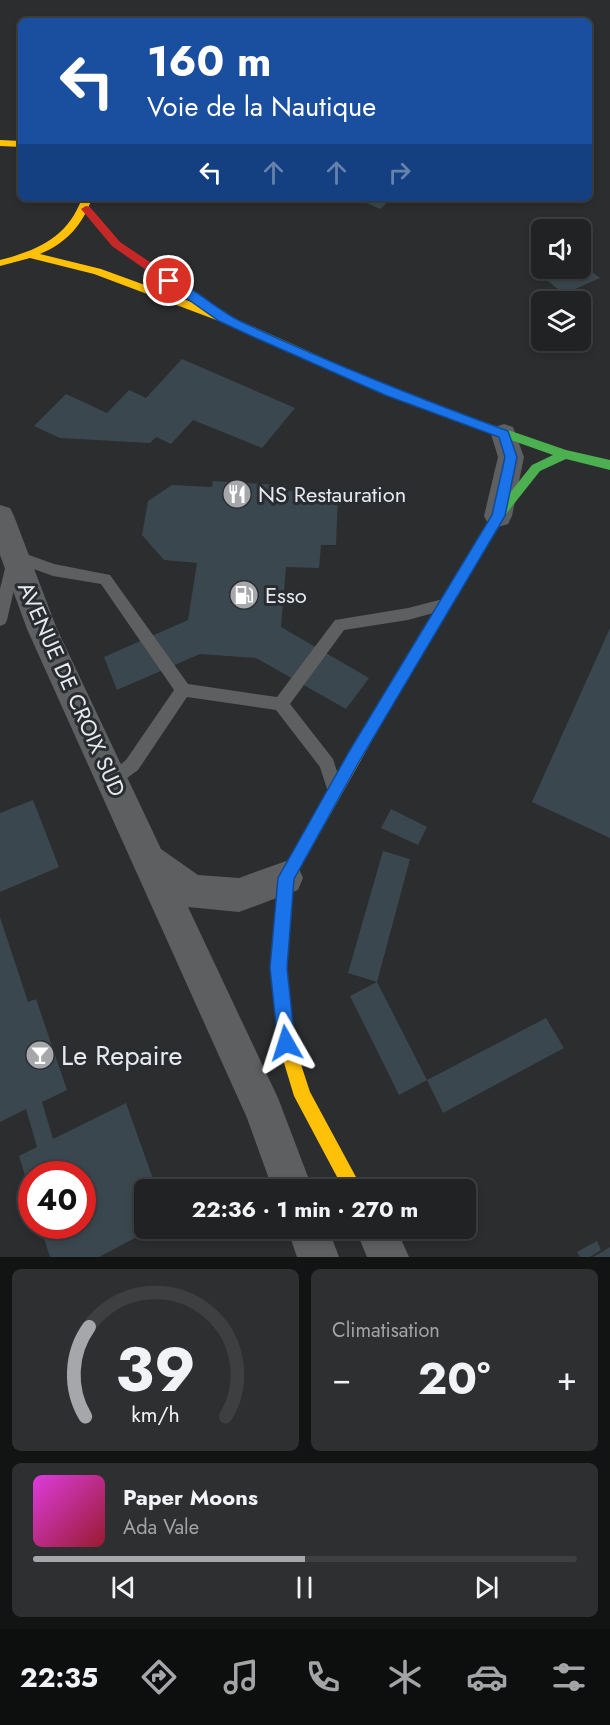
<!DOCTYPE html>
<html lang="fr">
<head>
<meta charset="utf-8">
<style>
  :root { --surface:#202223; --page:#2d2f30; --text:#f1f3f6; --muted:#a2a4a6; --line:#3d3f41; --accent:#a5a7aa }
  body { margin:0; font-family:Jost,sans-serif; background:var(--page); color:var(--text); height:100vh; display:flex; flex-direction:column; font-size:22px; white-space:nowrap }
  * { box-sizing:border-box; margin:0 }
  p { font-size:20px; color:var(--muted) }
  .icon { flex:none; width:33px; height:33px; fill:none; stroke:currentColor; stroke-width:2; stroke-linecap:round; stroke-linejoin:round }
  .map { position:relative; height:1257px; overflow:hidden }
  .sheet { display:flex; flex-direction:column; gap:12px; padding:12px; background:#121313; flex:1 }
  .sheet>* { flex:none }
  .banner { position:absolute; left:18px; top:18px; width:574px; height:183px; border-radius:9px; box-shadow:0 3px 9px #0003,0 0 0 2px var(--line); background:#1a4fa0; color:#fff; overflow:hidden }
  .tools { position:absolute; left:531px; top:219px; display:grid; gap:12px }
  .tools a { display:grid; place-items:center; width:60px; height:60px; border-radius:9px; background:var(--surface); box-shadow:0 3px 9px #0003,0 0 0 2px var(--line); font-size:30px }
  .speed { position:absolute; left:18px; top:1161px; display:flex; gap:12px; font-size:30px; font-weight:700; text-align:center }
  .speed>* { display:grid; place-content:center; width:78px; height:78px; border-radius:50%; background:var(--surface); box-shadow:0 3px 9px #0003,0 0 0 2px var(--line); line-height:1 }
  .speed .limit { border:9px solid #d22; background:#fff; color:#111 }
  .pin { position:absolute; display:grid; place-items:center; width:51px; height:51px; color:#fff; margin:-26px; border:3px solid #fff; border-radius:50%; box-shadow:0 2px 6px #0007 }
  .me { position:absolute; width:66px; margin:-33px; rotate:354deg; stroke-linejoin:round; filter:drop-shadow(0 0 4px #0008) }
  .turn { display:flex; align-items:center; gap:21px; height:126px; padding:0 30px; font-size:27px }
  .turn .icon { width:78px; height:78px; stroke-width:2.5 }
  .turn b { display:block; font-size:42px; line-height:51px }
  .lanes { display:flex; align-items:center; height:57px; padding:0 30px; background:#0003; justify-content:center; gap:30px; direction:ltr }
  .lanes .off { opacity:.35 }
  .big { font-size:45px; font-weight:700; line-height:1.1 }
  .sheet .card { flex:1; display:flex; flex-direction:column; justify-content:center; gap:9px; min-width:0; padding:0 21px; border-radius:9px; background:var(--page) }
  .sheet .dial { align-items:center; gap:0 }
  .dial svg { height:156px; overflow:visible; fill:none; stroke:var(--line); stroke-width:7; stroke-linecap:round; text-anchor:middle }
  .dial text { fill:var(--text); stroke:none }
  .song { display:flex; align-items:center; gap:18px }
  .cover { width:72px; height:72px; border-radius:9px; background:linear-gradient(135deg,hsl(300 70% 55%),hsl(350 70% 35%)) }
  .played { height:6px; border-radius:3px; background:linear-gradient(90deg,var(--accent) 50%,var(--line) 50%) }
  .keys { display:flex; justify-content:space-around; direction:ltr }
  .heat { display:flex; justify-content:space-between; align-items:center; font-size:33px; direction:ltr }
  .sheet .tiles { flex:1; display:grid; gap:12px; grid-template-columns:1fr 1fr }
  .card:last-child { grid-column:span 2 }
  .trip { position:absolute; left:134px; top:1179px; width:342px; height:60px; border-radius:9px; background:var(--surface); box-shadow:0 3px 9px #0003,0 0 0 2px var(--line); font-weight:700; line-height:60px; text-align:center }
  .dock { display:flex; height:96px; justify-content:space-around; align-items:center; background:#0d0e0e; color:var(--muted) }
  .dock .icon { width:42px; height:42px }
  .dock .on { color:var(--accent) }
  .dock b { font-size:27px; color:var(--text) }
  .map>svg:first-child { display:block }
  .building { fill:#3b474f }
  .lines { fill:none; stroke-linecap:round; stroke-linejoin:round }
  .lane { fill:#5d5f60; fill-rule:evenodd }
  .street { fill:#5d5f60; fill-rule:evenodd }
  .fast { fill:#4caf50; fill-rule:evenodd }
  .slow { fill:#ffc107; fill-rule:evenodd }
  .jam { fill:#c62828; fill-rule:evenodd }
  .route { fill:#1a73e8; stroke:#114b97; stroke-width:1.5 }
  .labels { text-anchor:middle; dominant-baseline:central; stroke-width:6; stroke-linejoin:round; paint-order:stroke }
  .poi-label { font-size:22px; fill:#e7e9ec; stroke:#292d31; text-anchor:start }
  .street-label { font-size:22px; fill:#e7e9ec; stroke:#292d31 }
  .near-poi-label { font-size:27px; fill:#e7e9ec; stroke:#292d31; text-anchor:start }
</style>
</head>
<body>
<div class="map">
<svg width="610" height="1257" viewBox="0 0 610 1257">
  <rect width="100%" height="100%" fill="#2b2d2f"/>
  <g class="building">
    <polygon points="356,198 385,198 390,200 380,209"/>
    <polygon points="584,266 600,278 564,294 542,276 557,268 568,274"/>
    <polygon points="182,359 295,408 262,448 193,420 171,444 156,437 150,443 60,438 34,426 66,394 107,413 129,390 146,398"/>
    <polygon points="213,481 280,485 279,490 338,494 336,545 321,545 319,568 286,567 281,627 369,678 346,709 256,658 200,654 117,690 104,657 188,620 197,563 164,560 142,535 148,501 172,485 212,487"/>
    <polygon points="610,628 610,838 532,802"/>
    <polygon points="33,800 59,867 0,892 0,813"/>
    <polygon points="391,809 427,827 418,845 381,828"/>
    <polygon points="383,851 410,859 377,982 348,973"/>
    <polygon points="0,917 28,1002 36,999 67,1090 42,1102 53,1139 126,1103 157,1190 144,1190 144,1228 154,1228 99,1257 50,1257 40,1226 82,1226 82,1174 32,1174 31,1195 19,1156 37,1147 26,1109 0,1122"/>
    <polygon points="377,982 427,1080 546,1018 564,1048 443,1113 427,1080 399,1095 350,996"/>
    <polygon points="597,1241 601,1250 590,1257 580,1257 577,1252"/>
    <polygon points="610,1247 610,1257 593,1257"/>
  </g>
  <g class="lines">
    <polygon class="lane" points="15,550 54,564 110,575 188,684 277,697 335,620 408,608 443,599 448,601 450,605 448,609 408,620 344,630 290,704 333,759 342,787 340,792 334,795 328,792 320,767 276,710 187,697 138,770 112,789 106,786 104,781 106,776 126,760 174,690 101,584 53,576 20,564 7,620 5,624 0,626 0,589 8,556 10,552"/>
    <g class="street">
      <polygon points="504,424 513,427 524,457 512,516 508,524 498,527 488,524 484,516 498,457 491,434 495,427"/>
      <polygon points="0,505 10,508 14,516 57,629 161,849 198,875 239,878 286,861 298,866 303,878 298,890 239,912 188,907 278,1098 313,1190 273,1190 247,1118 27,629 0,555"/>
      <polygon points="287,1228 328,1228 339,1257 297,1257"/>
      <polygon points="355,1228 396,1228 409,1257 367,1257"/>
    </g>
    <polygon class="fast" points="464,415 566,450 610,460 610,470 566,459 540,471 502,519 379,728 374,730 369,728 367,724 369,720 494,513 532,465 553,455 460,422 458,419 460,416"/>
    <g class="slow">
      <polygon points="0,140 21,141 21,147 0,146"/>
      <path d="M82 198H92C83 224 67 243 40 254L101 269 227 315 393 389 468 416 470 419 468 422H460L385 395 219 321 94 274 30 258 0 266V260C39 250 68 237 82 198Z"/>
      <polygon points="374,718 379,720 381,724 379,728 294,879 287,968 294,1043 310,1092 363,1190 344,1190 294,1096 278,1043 271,968 278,878 369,720"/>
    </g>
    <polygon class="jam" points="86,206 90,207 120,242 184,285 184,291 176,291 112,246 81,209"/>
  </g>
  <path class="route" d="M169 277C190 284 218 311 242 322 330 363 418 398 508 431L517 457 505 516 360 760 294 879 287 968 295 1043 292 1049 286 1052 280 1049 278 1043 270 968 278 878 350 750 492 515 505 457 499 437 385 395 256 338 219 321 165 283 163 281Z"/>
  <defs>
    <g id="restaurant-disc" transform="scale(1.5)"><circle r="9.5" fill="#a5a7aa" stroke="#292d31"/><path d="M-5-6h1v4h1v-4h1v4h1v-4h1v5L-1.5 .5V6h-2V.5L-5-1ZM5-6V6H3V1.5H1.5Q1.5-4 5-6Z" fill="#fff"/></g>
    <g id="fuel-disc" transform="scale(1.5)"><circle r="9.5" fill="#a5a7aa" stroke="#292d31"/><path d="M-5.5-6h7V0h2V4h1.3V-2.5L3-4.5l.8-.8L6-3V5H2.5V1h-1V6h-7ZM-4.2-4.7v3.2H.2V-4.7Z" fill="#fff"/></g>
    <g id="bar-disc" transform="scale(1.5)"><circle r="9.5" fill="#a5a7aa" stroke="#292d31"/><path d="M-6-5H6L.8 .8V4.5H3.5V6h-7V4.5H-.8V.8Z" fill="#fff"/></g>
  </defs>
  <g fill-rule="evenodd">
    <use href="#restaurant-disc" x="237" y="494"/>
    <use href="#fuel-disc" x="244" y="595"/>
    <use href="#bar-disc" x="40" y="1055"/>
  </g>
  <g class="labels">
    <g class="poi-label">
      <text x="258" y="494">NS Restauration</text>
      <text x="265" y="595">Esso</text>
    </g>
    <g class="street-label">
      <text transform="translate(72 689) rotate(66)">AVENUE DE CROIX SUD</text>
    </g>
    <g class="near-poi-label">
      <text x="61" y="1055">Le Repaire</text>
    </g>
  </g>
</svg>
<div class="tools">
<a><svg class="icon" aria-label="sound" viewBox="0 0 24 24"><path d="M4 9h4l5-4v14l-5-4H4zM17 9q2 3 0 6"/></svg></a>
<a><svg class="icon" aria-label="layers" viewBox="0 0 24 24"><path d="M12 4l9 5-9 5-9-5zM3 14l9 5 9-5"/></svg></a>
</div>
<div class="speed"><div class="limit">40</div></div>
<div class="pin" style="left:169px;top:281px;background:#d93025"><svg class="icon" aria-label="arrive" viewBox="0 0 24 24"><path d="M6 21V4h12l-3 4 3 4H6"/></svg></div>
<svg class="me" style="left:286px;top:1043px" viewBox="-20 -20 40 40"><path d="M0-17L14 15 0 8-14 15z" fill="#1a73e8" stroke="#fff" stroke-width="4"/></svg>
<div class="trip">22:36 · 1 min · 270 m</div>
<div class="banner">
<div class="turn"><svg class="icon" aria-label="left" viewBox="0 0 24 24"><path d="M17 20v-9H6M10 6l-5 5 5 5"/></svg><div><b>160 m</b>Voie de la Nautique</div></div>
<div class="lanes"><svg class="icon" aria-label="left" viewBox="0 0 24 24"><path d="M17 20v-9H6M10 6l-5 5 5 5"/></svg><svg class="icon off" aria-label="ahead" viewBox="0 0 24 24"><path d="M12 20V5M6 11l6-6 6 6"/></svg><svg class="icon off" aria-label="ahead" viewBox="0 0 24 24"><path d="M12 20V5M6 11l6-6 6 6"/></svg><svg class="icon off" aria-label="right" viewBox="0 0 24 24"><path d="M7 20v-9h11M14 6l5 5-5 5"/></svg></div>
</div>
</div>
<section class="sheet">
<div class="tiles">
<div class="card dial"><svg viewBox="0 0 100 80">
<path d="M14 69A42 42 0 1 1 86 69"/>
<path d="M14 69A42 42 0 0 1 16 23" stroke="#a5a7aa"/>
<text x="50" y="56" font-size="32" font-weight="700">39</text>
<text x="50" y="72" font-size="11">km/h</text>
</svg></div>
<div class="card"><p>Climatisation</p>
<div class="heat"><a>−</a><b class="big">20°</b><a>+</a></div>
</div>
<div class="card">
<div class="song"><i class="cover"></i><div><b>Paper Moons</b><p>Ada Vale</p></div></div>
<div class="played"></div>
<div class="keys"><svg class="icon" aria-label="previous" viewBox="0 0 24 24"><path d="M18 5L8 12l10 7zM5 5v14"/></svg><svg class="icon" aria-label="pause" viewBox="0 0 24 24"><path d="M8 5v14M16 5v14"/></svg><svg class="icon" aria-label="next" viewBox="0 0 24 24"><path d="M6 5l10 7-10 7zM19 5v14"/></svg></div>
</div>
</div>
</section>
<nav class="dock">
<b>22:35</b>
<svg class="icon on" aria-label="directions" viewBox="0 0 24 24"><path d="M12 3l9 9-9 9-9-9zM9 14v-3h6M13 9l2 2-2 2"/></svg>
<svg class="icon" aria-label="music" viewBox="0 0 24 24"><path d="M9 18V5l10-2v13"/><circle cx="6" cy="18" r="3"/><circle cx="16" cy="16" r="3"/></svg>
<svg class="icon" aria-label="phone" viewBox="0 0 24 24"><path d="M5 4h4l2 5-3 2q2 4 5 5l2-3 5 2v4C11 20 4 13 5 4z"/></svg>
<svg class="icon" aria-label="climate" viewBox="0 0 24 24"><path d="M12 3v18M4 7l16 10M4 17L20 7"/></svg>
<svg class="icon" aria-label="car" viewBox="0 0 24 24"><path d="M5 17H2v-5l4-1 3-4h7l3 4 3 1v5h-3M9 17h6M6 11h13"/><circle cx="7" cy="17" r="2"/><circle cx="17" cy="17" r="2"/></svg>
<svg class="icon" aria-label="filters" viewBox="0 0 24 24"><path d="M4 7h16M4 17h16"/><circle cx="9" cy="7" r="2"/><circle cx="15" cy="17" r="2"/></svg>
</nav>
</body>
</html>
